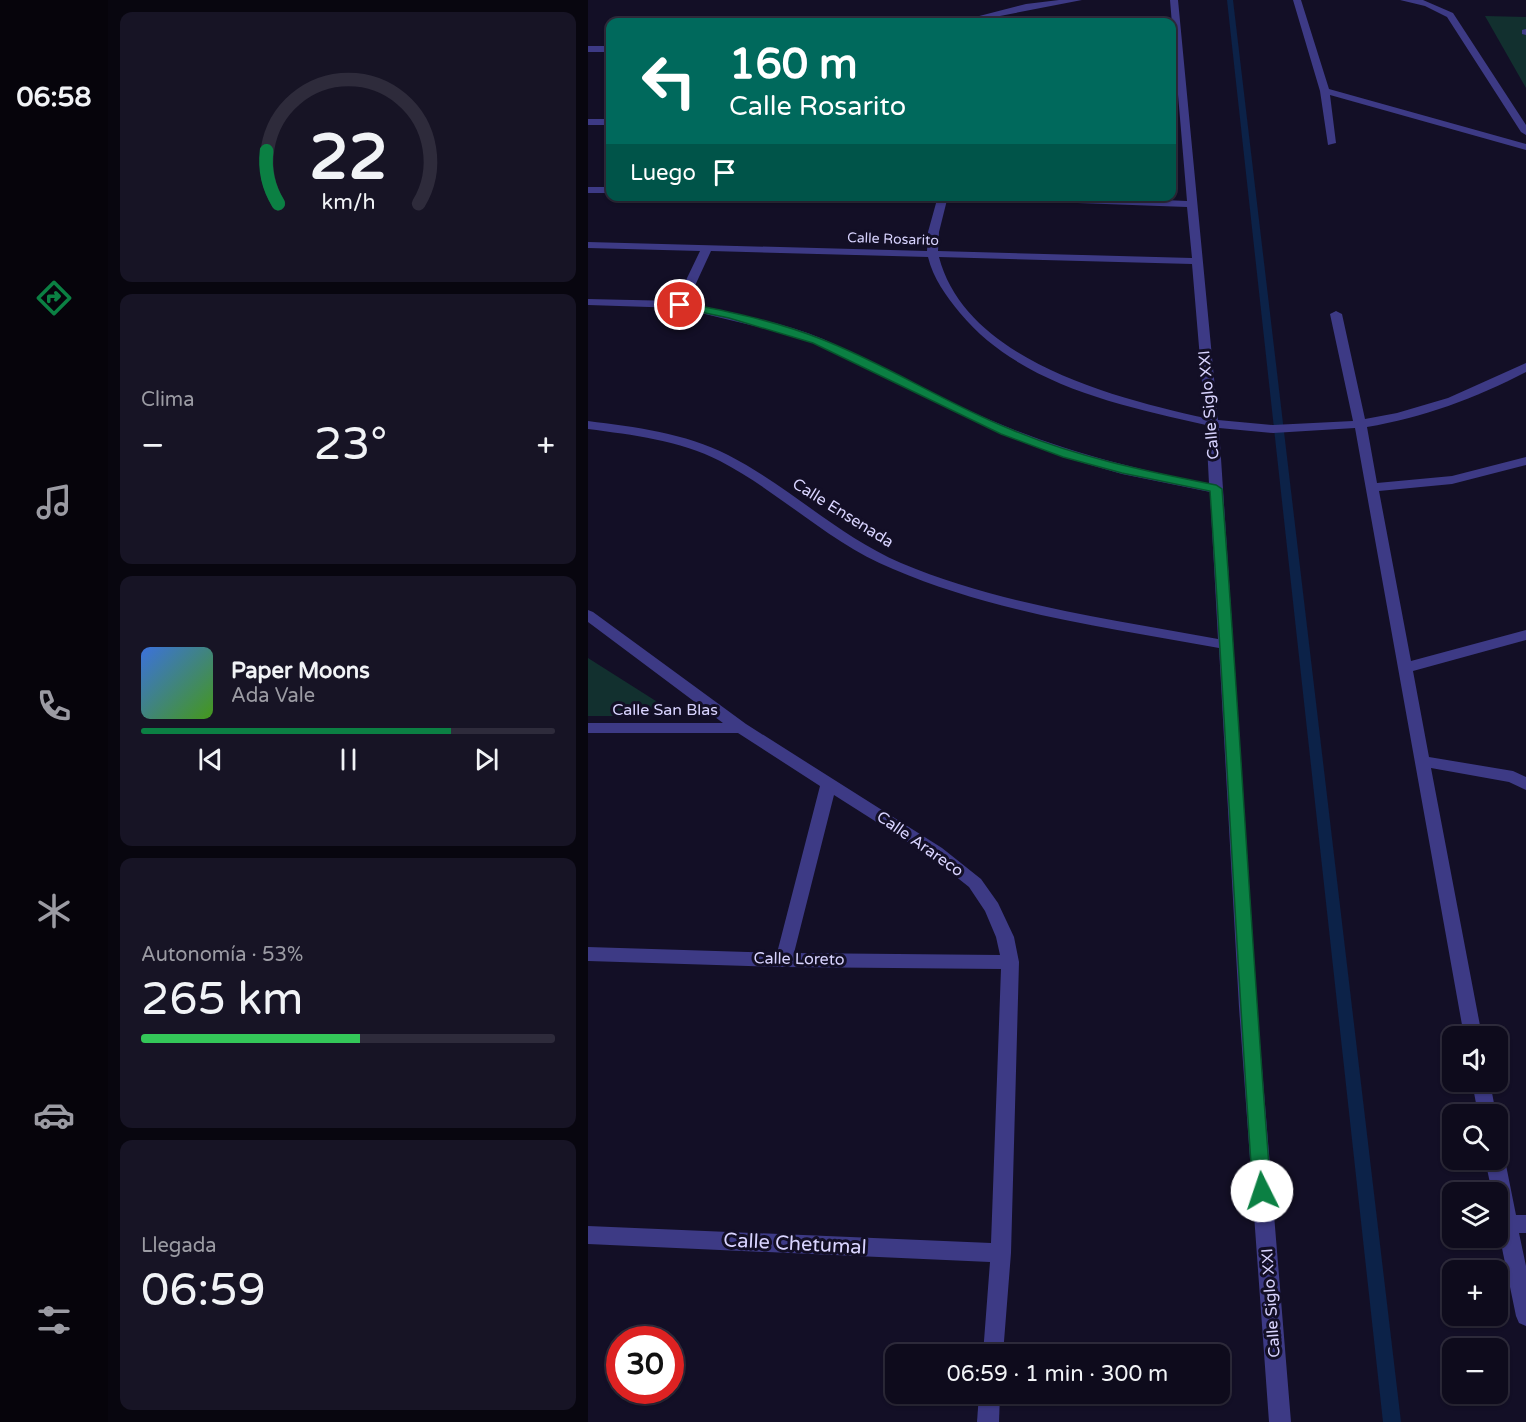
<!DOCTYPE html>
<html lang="es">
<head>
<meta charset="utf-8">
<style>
  :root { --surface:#0e0b1c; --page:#171425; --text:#f1f3f6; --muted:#9b9ba3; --line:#2e2b3b; --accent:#0b8043 }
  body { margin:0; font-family:"Varela Round",sans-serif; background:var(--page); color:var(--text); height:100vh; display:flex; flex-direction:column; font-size:22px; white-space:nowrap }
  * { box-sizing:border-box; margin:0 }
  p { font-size:20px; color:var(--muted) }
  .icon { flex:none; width:33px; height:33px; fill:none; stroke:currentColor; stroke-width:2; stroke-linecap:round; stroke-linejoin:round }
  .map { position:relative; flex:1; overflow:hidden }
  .side { display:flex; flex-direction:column; gap:12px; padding:12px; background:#08060f; width:480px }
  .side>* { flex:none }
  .guide { position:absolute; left:18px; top:18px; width:570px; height:183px; border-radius:12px; box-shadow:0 2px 4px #0004,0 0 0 2px var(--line); background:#00695c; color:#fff; overflow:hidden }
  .tools { position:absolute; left:854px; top:1026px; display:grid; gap:12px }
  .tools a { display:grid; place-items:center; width:66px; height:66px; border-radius:12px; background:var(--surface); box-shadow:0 2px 4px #0004,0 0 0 2px var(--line); font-size:30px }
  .speed { position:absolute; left:18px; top:1326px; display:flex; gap:12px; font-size:30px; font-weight:700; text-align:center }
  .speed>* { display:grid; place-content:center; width:78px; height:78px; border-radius:50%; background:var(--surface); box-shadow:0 2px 4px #0004,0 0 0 2px var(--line); line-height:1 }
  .speed .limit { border:9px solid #d22; background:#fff; color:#111 }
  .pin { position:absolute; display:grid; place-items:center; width:51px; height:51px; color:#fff; margin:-26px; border:3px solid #fff; border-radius:50%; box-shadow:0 2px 6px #0007 }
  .me { position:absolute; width:66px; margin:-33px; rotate:356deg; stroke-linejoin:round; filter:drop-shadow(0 0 4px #0008) }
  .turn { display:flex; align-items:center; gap:21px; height:126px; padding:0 24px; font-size:27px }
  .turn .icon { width:78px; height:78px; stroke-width:2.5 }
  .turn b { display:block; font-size:42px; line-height:51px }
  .then { display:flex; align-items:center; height:57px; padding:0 24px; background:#0003; gap:12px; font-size:22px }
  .big { font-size:45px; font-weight:600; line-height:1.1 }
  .side .tile { flex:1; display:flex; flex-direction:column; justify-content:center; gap:9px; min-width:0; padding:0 21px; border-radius:12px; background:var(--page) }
  .side .dial { align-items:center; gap:0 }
  .dial svg { height:156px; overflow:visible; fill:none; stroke:var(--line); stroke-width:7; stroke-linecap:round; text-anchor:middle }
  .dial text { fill:var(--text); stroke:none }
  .song { display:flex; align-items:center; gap:18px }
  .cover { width:72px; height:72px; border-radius:9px; background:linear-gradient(135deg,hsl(220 70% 55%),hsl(100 70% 35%)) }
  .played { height:6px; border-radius:3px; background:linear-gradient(90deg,var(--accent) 75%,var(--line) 75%) }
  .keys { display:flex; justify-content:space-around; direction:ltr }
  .heat { display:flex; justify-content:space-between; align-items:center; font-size:33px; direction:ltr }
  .charge { height:9px; border-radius:4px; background:linear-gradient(90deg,#34c759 53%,var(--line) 0) }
  .trip { position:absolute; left:297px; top:1344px; width:345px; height:60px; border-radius:12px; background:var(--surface); box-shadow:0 2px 4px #0004,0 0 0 2px var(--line); font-weight:600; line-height:60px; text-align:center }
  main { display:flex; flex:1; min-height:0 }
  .menu { display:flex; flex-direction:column; width:108px; justify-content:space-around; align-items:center; background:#06040b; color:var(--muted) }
  .menu .icon { width:42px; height:42px }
  .menu .active { color:var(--accent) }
  .menu b { font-size:27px; color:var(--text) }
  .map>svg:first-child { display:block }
  .green { fill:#12302f }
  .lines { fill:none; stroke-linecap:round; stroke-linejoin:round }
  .stream { fill:#0c2248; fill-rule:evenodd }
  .minor { fill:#3d3a85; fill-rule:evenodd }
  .route { fill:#0b8043; stroke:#07532c; stroke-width:1.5 }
  .labels { text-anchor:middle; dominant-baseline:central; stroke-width:6; stroke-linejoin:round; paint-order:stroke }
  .far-street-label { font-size:14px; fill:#d9d4ff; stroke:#130f26 }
  .street-label { font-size:16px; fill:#d9d4ff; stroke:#130f26 }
  .near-street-label { font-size:20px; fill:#d9d4ff; stroke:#130f26 }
</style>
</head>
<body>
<main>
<nav class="menu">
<b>06:58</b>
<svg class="icon active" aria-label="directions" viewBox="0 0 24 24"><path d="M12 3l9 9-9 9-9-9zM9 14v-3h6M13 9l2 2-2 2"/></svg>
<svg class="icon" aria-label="music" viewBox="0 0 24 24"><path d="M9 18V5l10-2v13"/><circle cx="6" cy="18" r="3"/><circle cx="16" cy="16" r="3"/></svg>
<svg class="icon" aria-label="phone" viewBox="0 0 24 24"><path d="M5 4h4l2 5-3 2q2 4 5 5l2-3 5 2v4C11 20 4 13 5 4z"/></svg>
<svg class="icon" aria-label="climate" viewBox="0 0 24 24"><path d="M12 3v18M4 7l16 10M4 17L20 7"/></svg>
<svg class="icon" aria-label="car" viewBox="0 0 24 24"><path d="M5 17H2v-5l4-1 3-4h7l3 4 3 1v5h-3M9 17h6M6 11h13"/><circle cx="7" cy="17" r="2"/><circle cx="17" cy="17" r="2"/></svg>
<svg class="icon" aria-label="filters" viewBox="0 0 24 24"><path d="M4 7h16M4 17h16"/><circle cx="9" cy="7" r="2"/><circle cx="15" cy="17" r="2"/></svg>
</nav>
<section class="side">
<div class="tile dial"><svg viewBox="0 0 100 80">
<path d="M14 69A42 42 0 1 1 86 69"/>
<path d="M14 69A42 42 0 0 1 8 42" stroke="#0b8043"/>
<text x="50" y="56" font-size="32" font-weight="700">22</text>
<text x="50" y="72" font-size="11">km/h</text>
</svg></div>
<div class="tile"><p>Clima</p>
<div class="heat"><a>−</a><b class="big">23°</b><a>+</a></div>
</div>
<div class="tile">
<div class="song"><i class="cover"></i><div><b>Paper Moons</b><p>Ada Vale</p></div></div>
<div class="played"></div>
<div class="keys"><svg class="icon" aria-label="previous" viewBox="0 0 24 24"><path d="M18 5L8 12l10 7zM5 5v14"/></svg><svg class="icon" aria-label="pause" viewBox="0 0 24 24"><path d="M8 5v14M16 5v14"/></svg><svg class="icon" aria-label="next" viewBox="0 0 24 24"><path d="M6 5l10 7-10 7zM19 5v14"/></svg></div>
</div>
<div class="tile"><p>Autonomía · 53%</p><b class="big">265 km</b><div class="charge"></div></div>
<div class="tile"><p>Llegada</p><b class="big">06:59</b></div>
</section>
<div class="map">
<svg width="938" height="1422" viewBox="0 0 938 1422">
  <rect width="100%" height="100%" fill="#130f26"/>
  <g class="green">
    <polygon points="897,16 938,17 938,88"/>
    <polygon points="0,658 71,703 55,716 0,716"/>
  </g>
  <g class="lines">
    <polygon class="stream" points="639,0 645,0 813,1422 795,1422"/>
    <g class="minor">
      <polygon points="471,0 494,0 381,22 368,22 438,4"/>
      <path d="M582 0H590L630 420 685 425 765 421 742 314 748 311 754 314 777 419 809 413 860 398 938 363V372C888 398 834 418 779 427L789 483 864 476 938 457V465L864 484 791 491 823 661 938 630V640L825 671 841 757 925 771 938 777V790L921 782 843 768 894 1036H876L767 428 685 433 631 428 669 1007 703 1422H681L651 1007 631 648C521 628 408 613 305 569 241 543 192 492 132 461 91 440 45 435 0 429V421C47 427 97 433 140 455 201 486 250 536 313 563 413 605 524 619 630 639L622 492 534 474 475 457 413 434 225 343 188 331 92 308 0 305V299L88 301 112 251 0 248V242L339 251 340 232 350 196H360L351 232 350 251 604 258 599 207 381 199 376 196H481L599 201ZM123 251 340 257C345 278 358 296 372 313 432 385 531 405 618 425L621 484C552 470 490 455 424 429 359 404 299 367 235 339 192 321 144 314 99 303ZM351 257 604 264 617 418C528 398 378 361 351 257Z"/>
      <polygon points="705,0 713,0 741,89 938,144 938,150 742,95 748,143 740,145 732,91"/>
      <polygon points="812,0 835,0 865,13 938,125 938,135 933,132 859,17 837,6"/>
      <polygon points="938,29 938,35 934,34 934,30"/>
      <rect x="0" y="46" width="22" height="6"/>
      <rect x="0" y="119" width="22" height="6"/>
      <rect x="0" y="187" width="22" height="6"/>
      <path d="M0 610 5 612 158 724 354 848 393 879 410 903 426 937 431 962 423 1253 415 1354H395L402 1262 0 1244V1226L403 1243 413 969 196 967 0 961V947L189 953 232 786 150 733H0V723H135L0 622ZM246 795 342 856 381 887 397 911 408 937 412 955 206 953Z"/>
      <polygon points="884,1082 902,1082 908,1114 890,1114"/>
      <polygon points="909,1152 914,1154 917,1160 928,1215 938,1215 938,1233 931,1233 938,1266 938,1326 931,1323 928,1316 909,1224 909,1192 904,1192 897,1160 909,1160"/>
      <polygon points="391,1394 412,1394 411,1422 389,1422"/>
    </g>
  </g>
  <path class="route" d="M92 302C139 311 188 321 233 339 298 364 357 403 422 429 488 457 557 471 628 485L634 489C652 723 664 957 683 1191L680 1197 674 1199 668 1197 665 1191C648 958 638 724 622 491L534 473 475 457 413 434 225 343 141 318 89 307 87 305Z"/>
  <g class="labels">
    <g class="far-street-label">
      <text transform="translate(305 239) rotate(2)">Calle Rosarito</text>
    </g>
    <g class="street-label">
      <text transform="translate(621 405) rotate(-95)">Calle Siglo XXI</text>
      <text transform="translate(255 513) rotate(32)">Calle Ensenada</text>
      <text x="77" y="710">Calle San Blas</text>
      <text transform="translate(332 844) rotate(35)">Calle Arareco</text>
      <text transform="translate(211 959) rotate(1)">Calle Loreto</text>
      <text transform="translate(683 1303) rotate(-94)">Calle Siglo XXI</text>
    </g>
    <g class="near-street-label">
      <text transform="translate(207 1244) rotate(3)">Calle Chetumal</text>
    </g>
  </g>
</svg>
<div class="tools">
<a><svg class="icon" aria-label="sound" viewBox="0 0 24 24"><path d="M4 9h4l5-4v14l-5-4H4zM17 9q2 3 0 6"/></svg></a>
<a><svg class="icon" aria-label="search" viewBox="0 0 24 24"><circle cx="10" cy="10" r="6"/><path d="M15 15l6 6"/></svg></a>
<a><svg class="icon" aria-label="layers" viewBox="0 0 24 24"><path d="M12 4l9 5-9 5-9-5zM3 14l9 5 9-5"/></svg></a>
<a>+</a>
<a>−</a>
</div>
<div class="speed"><div class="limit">30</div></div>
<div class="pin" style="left:92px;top:305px;background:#d93025"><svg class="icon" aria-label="arrive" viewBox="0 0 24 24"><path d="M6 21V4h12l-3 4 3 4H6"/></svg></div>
<svg class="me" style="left:674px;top:1191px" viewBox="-20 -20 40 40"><circle r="19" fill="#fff"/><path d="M0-13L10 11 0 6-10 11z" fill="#0b8043"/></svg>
<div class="trip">06:59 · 1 min · 300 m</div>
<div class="guide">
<div class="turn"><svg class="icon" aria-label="left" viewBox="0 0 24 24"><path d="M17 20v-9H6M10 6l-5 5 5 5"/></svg><div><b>160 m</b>Calle Rosarito</div></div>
<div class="then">Luego<svg class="icon" aria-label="arrive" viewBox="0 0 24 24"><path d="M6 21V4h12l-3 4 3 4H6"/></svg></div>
</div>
</div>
</main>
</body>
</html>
